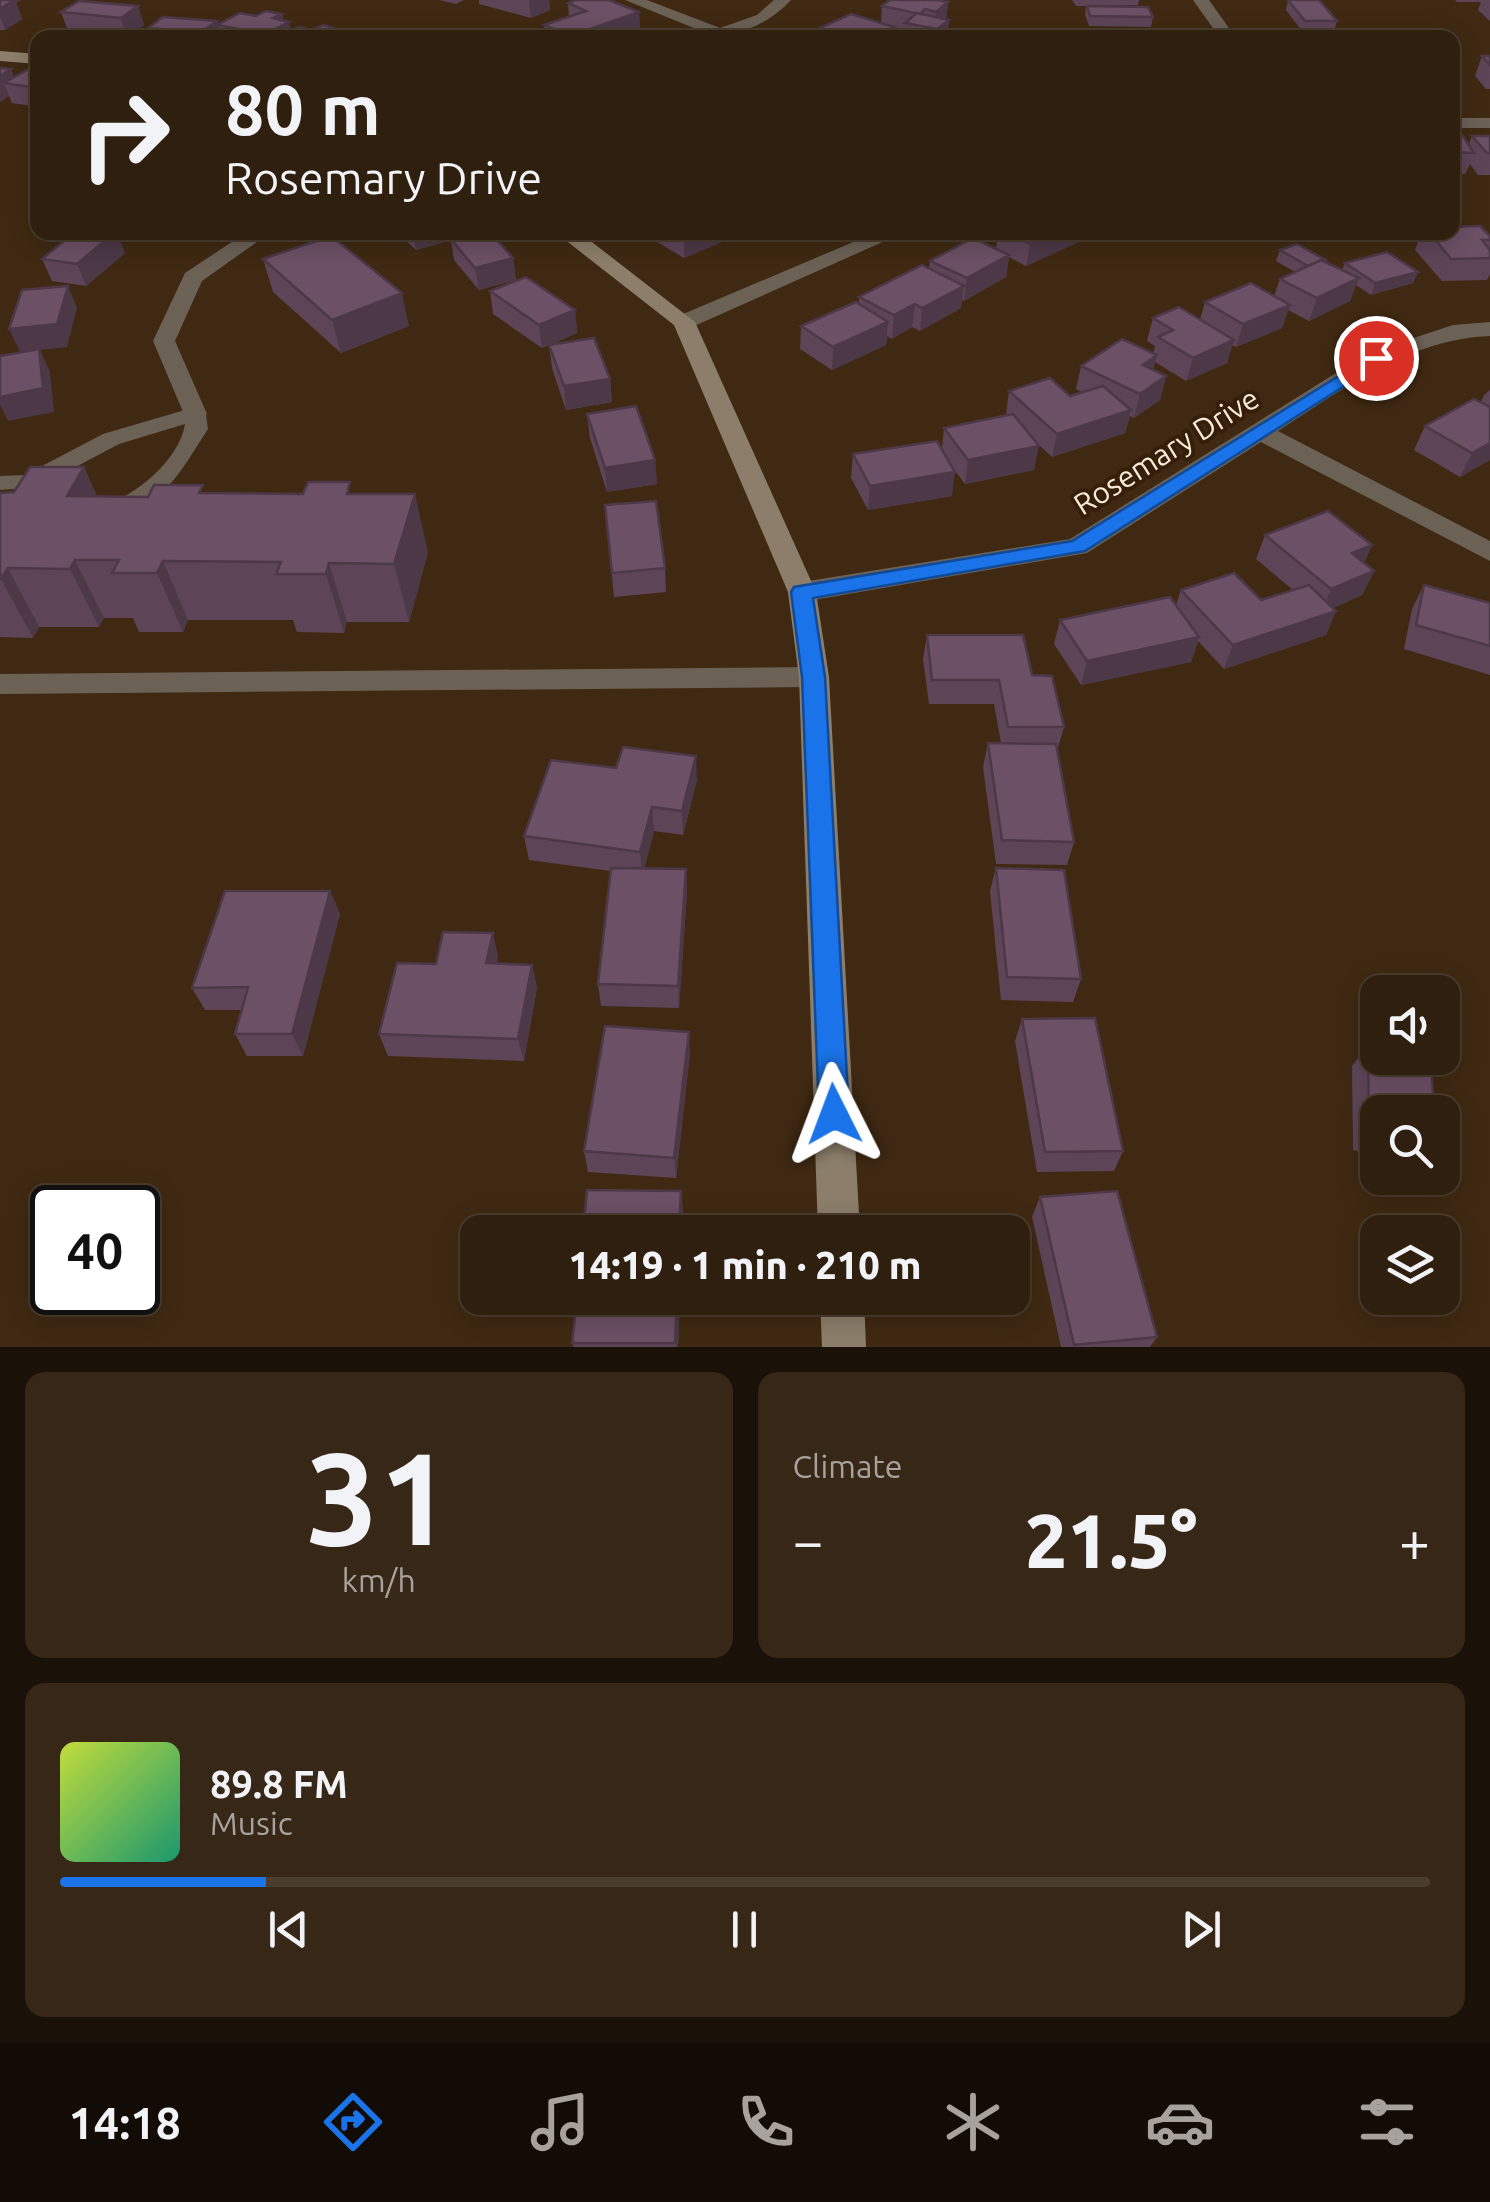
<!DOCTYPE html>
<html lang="en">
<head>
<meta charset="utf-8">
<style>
  :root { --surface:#2f1f0e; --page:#372717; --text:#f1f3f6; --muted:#a7a29e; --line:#4a3d2e; --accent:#1a73e8 }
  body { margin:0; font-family:Ubuntu,sans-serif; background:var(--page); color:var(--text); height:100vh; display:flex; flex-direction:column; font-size:38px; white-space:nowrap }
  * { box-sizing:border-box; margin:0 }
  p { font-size:32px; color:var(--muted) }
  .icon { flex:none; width:55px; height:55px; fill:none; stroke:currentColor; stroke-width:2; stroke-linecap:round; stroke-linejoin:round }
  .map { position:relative; height:1347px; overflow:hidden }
  .details { display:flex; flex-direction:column; gap:25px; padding:25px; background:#1a1108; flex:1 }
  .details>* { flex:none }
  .guide { position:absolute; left:30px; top:30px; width:1430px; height:210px; border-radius:20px; box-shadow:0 5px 25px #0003,0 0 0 2px var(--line); background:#2f1f0e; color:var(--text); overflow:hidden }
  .tools { position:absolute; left:1360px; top:975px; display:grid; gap:20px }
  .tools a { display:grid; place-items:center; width:100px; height:100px; border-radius:20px; background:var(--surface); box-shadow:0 5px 25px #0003,0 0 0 2px var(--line); font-size:50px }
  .speed { position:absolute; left:30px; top:1185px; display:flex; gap:20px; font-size:50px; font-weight:700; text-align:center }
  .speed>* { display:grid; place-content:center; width:130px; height:130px; border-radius:50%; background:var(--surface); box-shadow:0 5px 25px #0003,0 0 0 2px var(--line); line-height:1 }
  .speed .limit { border:5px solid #111; border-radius:15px; background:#fff; color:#111 }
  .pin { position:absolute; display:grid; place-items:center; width:85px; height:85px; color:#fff; margin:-42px; border:5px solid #fff; border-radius:50%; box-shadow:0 2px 10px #0007 }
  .me { position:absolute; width:110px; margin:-55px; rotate:357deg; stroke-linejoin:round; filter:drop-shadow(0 0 8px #0008) }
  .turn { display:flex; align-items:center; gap:35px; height:210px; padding:0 30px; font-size:45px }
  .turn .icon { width:130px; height:130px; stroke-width:2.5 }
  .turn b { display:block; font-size:70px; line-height:85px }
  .big { font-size:75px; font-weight:800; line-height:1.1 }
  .details .widget { flex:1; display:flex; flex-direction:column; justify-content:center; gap:15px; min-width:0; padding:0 35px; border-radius:20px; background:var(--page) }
  .details .dial { align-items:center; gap:0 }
  .dial b { font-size:130px; line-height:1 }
  .song { display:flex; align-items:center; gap:30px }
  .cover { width:120px; height:120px; border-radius:15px; background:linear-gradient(135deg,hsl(70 70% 55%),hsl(160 70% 35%)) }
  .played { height:10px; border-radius:5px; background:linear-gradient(90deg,var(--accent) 15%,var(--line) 15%) }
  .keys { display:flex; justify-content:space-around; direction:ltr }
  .heat { display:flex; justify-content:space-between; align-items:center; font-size:55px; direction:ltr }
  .details .tiles { flex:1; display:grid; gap:25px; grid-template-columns:1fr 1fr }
  .widget:last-child { grid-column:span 2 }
  .trip { position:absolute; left:460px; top:1215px; width:570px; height:100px; border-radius:20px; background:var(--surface); box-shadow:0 5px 25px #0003,0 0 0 2px var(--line); font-weight:800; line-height:100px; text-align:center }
  .menu { display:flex; height:160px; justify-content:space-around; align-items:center; background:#130c06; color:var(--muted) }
  .menu .icon { width:70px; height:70px }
  .menu .selected { color:var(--accent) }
  .menu b { font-size:45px; color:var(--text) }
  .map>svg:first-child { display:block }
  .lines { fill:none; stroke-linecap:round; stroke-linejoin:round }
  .lane { fill:#6b6155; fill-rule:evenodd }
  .street { fill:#6b6155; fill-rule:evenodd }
  .secondary { fill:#8c7e6a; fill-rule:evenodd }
  .wall { fill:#5d4557 }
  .shaded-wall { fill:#4c3847 }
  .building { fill:#6c5065; stroke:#4c3847; stroke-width:2.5 }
  .route { fill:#1a73e8; stroke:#114b97; stroke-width:2.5 }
  .labels { text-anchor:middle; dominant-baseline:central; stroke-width:8; stroke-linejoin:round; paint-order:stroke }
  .street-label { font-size:30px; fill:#faebdd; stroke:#351f08 }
</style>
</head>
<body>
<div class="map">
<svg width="1490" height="1347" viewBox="0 0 1490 1347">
  <rect width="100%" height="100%" fill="#3f2912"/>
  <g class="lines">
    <g class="lane">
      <path d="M195 407 206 414 208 429C182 469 162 510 111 519L99 511 102 506C135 497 180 459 185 424L119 444 38 487 0 490V476L25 475 103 434Z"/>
      <polygon points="814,667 824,670 828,677 824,684 814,687 0,694 0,674"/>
    </g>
    <g class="street">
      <path d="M625 0H647L720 28 757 15 774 0H791C767 26 734 38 699 38L706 33Z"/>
      <polygon points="1193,0 1209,0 1236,38 1220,38"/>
      <rect x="1452" y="118" width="38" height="10"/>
      <polygon points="247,232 271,232 202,281 175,341 207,414 195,421 186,419 153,341 185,273"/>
      <polygon points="877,232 905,232 692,327 684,329 673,322 676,317"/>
      <path d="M1490 322V336C1409 339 1343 389 1278 431L1490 541V561L1261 442 1087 553 802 602 792 599 788 592 792 585 802 582 1070 539 1368 353 1453 325Z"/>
    </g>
    <g class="secondary">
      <polygon points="0,51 38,54 38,64 0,61"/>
      <polygon points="555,232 579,232 695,322 816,592 829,677 860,1232 818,1232 799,677 788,592 674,325"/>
      <polygon points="820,1298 864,1298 866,1347 822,1347"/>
    </g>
  </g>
  <g class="wall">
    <polygon points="0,0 16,3 22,19 5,30 0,30"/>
    <polygon points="439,0 464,0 456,4"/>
    <polygon points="479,0 549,0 550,10 531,18 479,4"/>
    <polygon points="1072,0 1139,0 1138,5 1105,6 1153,17 1151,27 1089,26 1085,15 1086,6 1076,6"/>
    <polygon points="1288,0 1337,21 1334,31 1302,31 1286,10"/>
    <polygon points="1455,0 1490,0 1490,21 1478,10 1481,2 1457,2"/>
    <polygon points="948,2 946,19 949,20 947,38 904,38 904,30 894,28 894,38 813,38 813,31 881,23 882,6"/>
    <polygon points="568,3 639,12 640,31 621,38 546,38 544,25 569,16"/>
    <polygon points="138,6 144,25 127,37 68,31 61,12"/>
    <polygon points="282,14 283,20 291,30 339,38 221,38 219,31 211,38 151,38 148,28 217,21 218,24 256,16"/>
    <polygon points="1482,56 1490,56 1490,89 1486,89 1475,76"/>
    <polygon points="1452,60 1460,70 1452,90"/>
    <polygon points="0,68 14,77 38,70 38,107 12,103 9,96 0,102"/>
    <polygon points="1452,136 1469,144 1472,136 1490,136 1490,175 1478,175 1470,164 1465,174 1452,173"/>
    <polygon points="397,232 449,232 450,238 513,258 516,280 479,290 454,260 451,240 416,250"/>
    <polygon points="653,232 745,232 684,258 654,240"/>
    <polygon points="998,232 1098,232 1091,236 1085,233 1083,240 1026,266 1009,257 1006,277 964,301 962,300 961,308 920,331 912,327 892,339 887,336 886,345 832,370 800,349 801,326 859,304 859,297 929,269 930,261 996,249"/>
    <polygon points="1422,232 1452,232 1490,236 1490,274 1487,280 1442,281 1415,250"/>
    <polygon points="1280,250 1326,260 1325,262 1342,270 1345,263 1418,272 1413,283 1371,295 1356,285 1350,301 1309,321 1288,310 1282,328 1236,347 1232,345 1227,363 1186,381 1155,362 1153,370 1166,376 1160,400 1134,418 1130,416 1125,433 1052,457 1038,444 1034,470 965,484 952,467 952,496 868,510 851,478 853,454 942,449 944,428 1006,415 1009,391 1070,396 1082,392 1076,389 1081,366 1153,354 1155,346 1147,341 1153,318 1200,320 1205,302 1274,296 1280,279 1295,272 1276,261"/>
    <polygon points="125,253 86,286 52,281 42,259"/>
    <polygon points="263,259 409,326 341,353 273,292"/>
    <polygon points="490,291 575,310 577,333 550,345 610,379 612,402 566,410 552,368 549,345 542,348 493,314"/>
    <polygon points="1490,390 1490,460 1460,477 1414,450 1425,426 1481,402 1484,395"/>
    <polygon points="587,414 655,460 657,484 607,492 590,438"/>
    <polygon points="84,467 97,497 148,497 206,493 353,494 428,552 409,622 347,622 344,633 297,632 293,620 188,620 183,632 139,632 133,618 104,618 99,627 39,627 33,638 0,637 0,492 14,492"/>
    <polygon points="605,505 665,568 666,592 614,597"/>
    <polygon points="1265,535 1372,545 1364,563 1374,571 1362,595 1333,608 1336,611 1326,635 1224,669 1198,641 1191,662 1081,685 1054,644 1060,620 1176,605 1181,590 1261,600 1293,590 1256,559"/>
    <polygon points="1424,585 1490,603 1490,675 1404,649 1412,609"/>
    <polygon points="927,635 1032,675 1064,727 1057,751 1074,842 1067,865 996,864 983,767 988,743 1001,743 994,704 929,704 923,659"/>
    <polygon points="697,780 683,835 654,831 644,869 686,869 687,893 679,1008 601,1006 598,984 611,871 529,860 524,836"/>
    <polygon points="996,868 1081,979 1073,1002 1001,1000 990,891"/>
    <polygon points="330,891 340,914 303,1056 247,1056 235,1034 242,1010 205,1010 192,988"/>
    <polygon points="498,956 497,964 532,965 537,988 524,1061 388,1056 379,1034 436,964"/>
    <polygon points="1022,1019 1123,1151 1114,1171 1037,1172 1015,1041"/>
    <polygon points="1378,1021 1378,1156 1353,1150 1352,1066 1368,1045 1367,1036"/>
    <polygon points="690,1053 676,1178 588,1172 584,1151"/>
    <polygon points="1040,1197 1157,1337 1150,1347 1061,1347 1032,1217"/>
    <polygon points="577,1298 680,1298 678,1347 574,1347 572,1343"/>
  </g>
  <g class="shaded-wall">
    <polygon points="3,0 22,0 16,3 22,19 5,30 0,17 0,9"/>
    <polygon points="529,0 549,0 550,10 531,18"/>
    <polygon points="948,2 946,21 935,29 936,12"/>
    <polygon points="138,6 144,25 127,37 121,18"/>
    <polygon points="639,12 640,31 621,38 570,38 570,36"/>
    <polygon points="282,14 284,24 289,22 293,38 266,38 265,34 273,18"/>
    <polygon points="949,20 947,38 936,38 937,29"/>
    <polygon points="217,21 219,31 211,38 203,38 201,32"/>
    <polygon points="894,27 894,38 874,38 874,37"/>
    <polygon points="853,30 853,38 838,38"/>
    <polygon points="11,69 17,85 4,83 9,96 0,102 0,76"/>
    <polygon points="115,232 117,232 125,253 86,286 77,264"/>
    <polygon points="412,232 449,232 451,240 416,250"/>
    <polygon points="692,232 745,232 684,258 684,236"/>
    <polygon points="1056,232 1085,232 1083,240 1026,266 1030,244"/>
    <polygon points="1009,255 1006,277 964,301 967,278"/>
    <polygon points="513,258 516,280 479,290 475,268"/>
    <polygon points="1418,272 1413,283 1371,295 1375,283"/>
    <polygon points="1359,278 1350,301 1309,321 1317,298"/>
    <polygon points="68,286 77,308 67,347 40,350 50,372 54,412 8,421 0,405 0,397 20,352 9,329"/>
    <polygon points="964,286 961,308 920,331 922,308"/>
    <polygon points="402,293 409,326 341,353 332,320"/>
    <polygon points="915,304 912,327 892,339 894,315"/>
    <polygon points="1290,305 1282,328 1236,347 1243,324"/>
    <polygon points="575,310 577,333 542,348 539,325"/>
    <polygon points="888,322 886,345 832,370 833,347"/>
    <polygon points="1234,340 1227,363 1186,381 1193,358"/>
    <polygon points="1157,355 1151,379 1143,365"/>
    <polygon points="1166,376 1160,400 1134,418 1140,394"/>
    <polygon points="610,379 612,402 566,410 564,386"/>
    <polygon points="1131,410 1125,433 1052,457 1057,434"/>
    <polygon points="1490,443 1490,460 1460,477 1472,453"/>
    <polygon points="1039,446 1034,470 965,484 968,460"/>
    <polygon points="655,460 657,484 607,492 605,468"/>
    <polygon points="84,467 110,525 67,496"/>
    <polygon points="955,472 952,496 868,510 870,486"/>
    <polygon points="415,494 428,552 409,622 394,564"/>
    <polygon points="1372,545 1361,569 1352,553"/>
    <polygon points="75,560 104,618 99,627 70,569"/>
    <polygon points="163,561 188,620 183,632 157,573"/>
    <polygon points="329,563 347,622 344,633 326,574"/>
    <polygon points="8,568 39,627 33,638 1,579"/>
    <polygon points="1374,571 1362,595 1321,613 1331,589"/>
    <polygon points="1336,611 1326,635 1224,669 1233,645"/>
    <polygon points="1199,637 1191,662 1081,685 1087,661"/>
    <polygon points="696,756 697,780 683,835 682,811"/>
    <polygon points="652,807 654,831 642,876 640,852"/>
    <polygon points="686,869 687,893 679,1008 678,986"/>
    <polygon points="330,891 340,914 303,1056 292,1034"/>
    <polygon points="493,933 498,956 492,986 486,963"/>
    <polygon points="532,965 537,988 524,1061 518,1039"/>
    <polygon points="689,1032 690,1053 676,1178 674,1158"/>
    <polygon points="681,1191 683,1210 682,1232 679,1232"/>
    <polygon points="677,1298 680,1298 678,1347 676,1347"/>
  </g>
  <g class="building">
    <polygon points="0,0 14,0 0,9"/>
    <polygon points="576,0 609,0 639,12 570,36 544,25 586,11 568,3"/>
    <polygon points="890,0 937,0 948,2 936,12 925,9 920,14 882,6"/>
    <polygon points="1288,0 1319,0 1337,21 1305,21"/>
    <polygon points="79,1 138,6 121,18 61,12"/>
    <polygon points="1087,6 1148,7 1153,17 1090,16"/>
    <polygon points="266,11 282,14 273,18 289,22 265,34 217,25 240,13 256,16"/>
    <polygon points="917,13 949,20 937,29 905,23"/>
    <polygon points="851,14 894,27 874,37 853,30 838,38 834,38 813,31"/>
    <polygon points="163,17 217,21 201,32 148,28"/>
    <polygon points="323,25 333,28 323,33 339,38 273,38 299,27 312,30"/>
    <polygon points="1167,31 1172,38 1138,38 1134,32"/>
    <polygon points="1482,56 1490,56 1490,65"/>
    <polygon points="1452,60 1460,70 1452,70"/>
    <polygon points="0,68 11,69 0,76"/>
    <polygon points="29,69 38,70 38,88 4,83"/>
    <polygon points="1452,136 1463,136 1474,153 1452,152"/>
    <polygon points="1472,136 1490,136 1490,153 1487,153"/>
    <polygon points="1480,226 1490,236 1490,240 1482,240 1490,250 1490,258 1451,259 1429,232 1452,232 1452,227"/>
    <polygon points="75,232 115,232 77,264 42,259"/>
    <polygon points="471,232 490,232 513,258 475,268 450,238"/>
    <polygon points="1007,232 1056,232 1030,244"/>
    <polygon points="331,236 402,293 332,320 263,259"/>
    <polygon points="973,238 1009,255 967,278 930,261"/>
    <polygon points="1297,244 1326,260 1308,266 1280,250"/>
    <polygon points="1387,252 1418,272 1375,283 1345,263"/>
    <polygon points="1321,260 1359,278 1317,298 1280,279"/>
    <polygon points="922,265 964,286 922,308 915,304 894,315 859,297"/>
    <polygon points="526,277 575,310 539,325 490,291"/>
    <polygon points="1251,283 1290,305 1243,324 1205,302"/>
    <polygon points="68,286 57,324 9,329 22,290"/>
    <polygon points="856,302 888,322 833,347 801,326"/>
    <polygon points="1179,307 1234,340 1193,358 1158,337 1173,330 1153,318"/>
    <polygon points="594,338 610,379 564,386 549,345"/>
    <polygon points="1122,339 1157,355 1143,365 1166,376 1140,394 1081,366"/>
    <polygon points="39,349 43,388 0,397 0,356"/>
    <polygon points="1050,378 1070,396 1103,386 1131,410 1057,434 1009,391"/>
    <polygon points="1474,399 1490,407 1490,443 1472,453 1425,426"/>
    <polygon points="636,406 655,460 605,468 587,414"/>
    <polygon points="1013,414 1039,446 968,460 944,428"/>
    <polygon points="937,441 955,472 870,486 853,454"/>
    <polygon points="30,467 84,467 67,496 148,497 154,485 203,485 199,493 303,494 308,482 350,482 347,494 415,494 394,564 329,563 326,574 276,574 281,562 163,561 157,573 112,573 119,560 75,560 70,569 8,568 0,579 0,493 14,492"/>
    <polygon points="656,501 665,568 612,573 605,505"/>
    <polygon points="1328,511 1372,545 1352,553 1374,571 1331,589 1265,535"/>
    <polygon points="1234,573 1261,600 1309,585 1336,611 1233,645 1181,590"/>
    <polygon points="1424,585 1490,603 1490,646 1416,625"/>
    <polygon points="1170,597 1199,637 1087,661 1060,620"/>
    <polygon points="927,635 1023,635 1032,675 1052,676 1064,727 1008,727 999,680 932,680"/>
    <polygon points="988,743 1056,744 1074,842 1002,840"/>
    <polygon points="623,747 696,756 682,811 652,807 640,852 524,836 551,760 616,768"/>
    <polygon points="611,868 686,869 678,986 598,984"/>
    <polygon points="996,868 1064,870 1081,979 1007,977"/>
    <polygon points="225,891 330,891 292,1034 235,1034 248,987 192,988"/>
    <polygon points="443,932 493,933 486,963 532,965 518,1039 379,1034 397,963 436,964"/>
    <polygon points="1095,1018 1123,1151 1045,1152 1022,1019"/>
    <polygon points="605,1026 689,1032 674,1158 584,1151"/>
    <polygon points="1368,1045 1378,1047 1378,1058 1431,1058 1434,1112 1378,1112 1378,1131 1369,1129"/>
    <polygon points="587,1190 681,1191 679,1232 583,1232"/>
    <polygon points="1117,1191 1157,1337 1074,1345 1040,1197"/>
    <polygon points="577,1298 677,1298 675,1343 572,1343"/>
  </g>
  <polygon class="route" points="1376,353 1385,358 1382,362 1085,551 813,598 825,677 849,1114 844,1124 834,1128 823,1124 819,1114 802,677 791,592 794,587 1072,541"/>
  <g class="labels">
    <g class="street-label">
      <text transform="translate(1166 451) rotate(-32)">Rosemary Drive</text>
    </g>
  </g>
</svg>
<div class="tools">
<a><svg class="icon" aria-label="sound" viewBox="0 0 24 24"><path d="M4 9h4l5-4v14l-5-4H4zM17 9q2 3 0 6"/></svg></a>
<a><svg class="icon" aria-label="search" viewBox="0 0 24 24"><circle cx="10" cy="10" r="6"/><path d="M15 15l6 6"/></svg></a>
<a><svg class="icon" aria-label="layers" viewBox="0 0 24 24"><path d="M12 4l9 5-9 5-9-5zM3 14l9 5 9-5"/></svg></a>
</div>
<div class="speed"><div class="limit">40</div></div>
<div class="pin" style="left:1376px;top:358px;background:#d93025"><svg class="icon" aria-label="arrive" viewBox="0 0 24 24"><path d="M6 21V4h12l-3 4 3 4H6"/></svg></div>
<svg class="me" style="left:834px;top:1114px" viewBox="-20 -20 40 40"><path d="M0-17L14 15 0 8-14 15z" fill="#1a73e8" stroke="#fff" stroke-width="4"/></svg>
<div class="trip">14:19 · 1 min · 210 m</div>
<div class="guide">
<div class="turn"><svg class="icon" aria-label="right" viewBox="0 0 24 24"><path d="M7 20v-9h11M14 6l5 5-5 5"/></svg><div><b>80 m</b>Rosemary Drive</div></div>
</div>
</div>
<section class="details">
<div class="tiles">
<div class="widget dial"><b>31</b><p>km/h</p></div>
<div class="widget"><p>Climate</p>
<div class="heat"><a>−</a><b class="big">21.5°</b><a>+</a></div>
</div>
<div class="widget">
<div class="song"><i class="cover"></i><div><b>89.8 FM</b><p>Music</p></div></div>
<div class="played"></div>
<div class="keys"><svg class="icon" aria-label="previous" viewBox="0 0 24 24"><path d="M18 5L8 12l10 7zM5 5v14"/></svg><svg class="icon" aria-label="pause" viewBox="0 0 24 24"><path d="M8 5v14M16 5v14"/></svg><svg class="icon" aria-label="next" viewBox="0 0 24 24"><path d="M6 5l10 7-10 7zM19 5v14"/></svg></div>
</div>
</div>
</section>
<nav class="menu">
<b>14:18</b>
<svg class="icon selected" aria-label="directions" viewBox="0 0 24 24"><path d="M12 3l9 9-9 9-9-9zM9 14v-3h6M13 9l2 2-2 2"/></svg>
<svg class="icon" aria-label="music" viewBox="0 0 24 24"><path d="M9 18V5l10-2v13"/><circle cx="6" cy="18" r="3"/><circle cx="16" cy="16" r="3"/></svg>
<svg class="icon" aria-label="phone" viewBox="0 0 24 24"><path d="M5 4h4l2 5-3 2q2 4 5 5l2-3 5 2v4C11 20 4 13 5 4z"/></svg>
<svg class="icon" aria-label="climate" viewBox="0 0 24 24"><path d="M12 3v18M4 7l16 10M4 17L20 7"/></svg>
<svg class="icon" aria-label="car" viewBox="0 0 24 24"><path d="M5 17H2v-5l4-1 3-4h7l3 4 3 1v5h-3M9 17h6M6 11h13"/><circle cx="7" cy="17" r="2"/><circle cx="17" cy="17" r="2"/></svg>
<svg class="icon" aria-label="filters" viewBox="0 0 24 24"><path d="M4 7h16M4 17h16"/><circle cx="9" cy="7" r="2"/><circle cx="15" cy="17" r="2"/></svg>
</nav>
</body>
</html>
